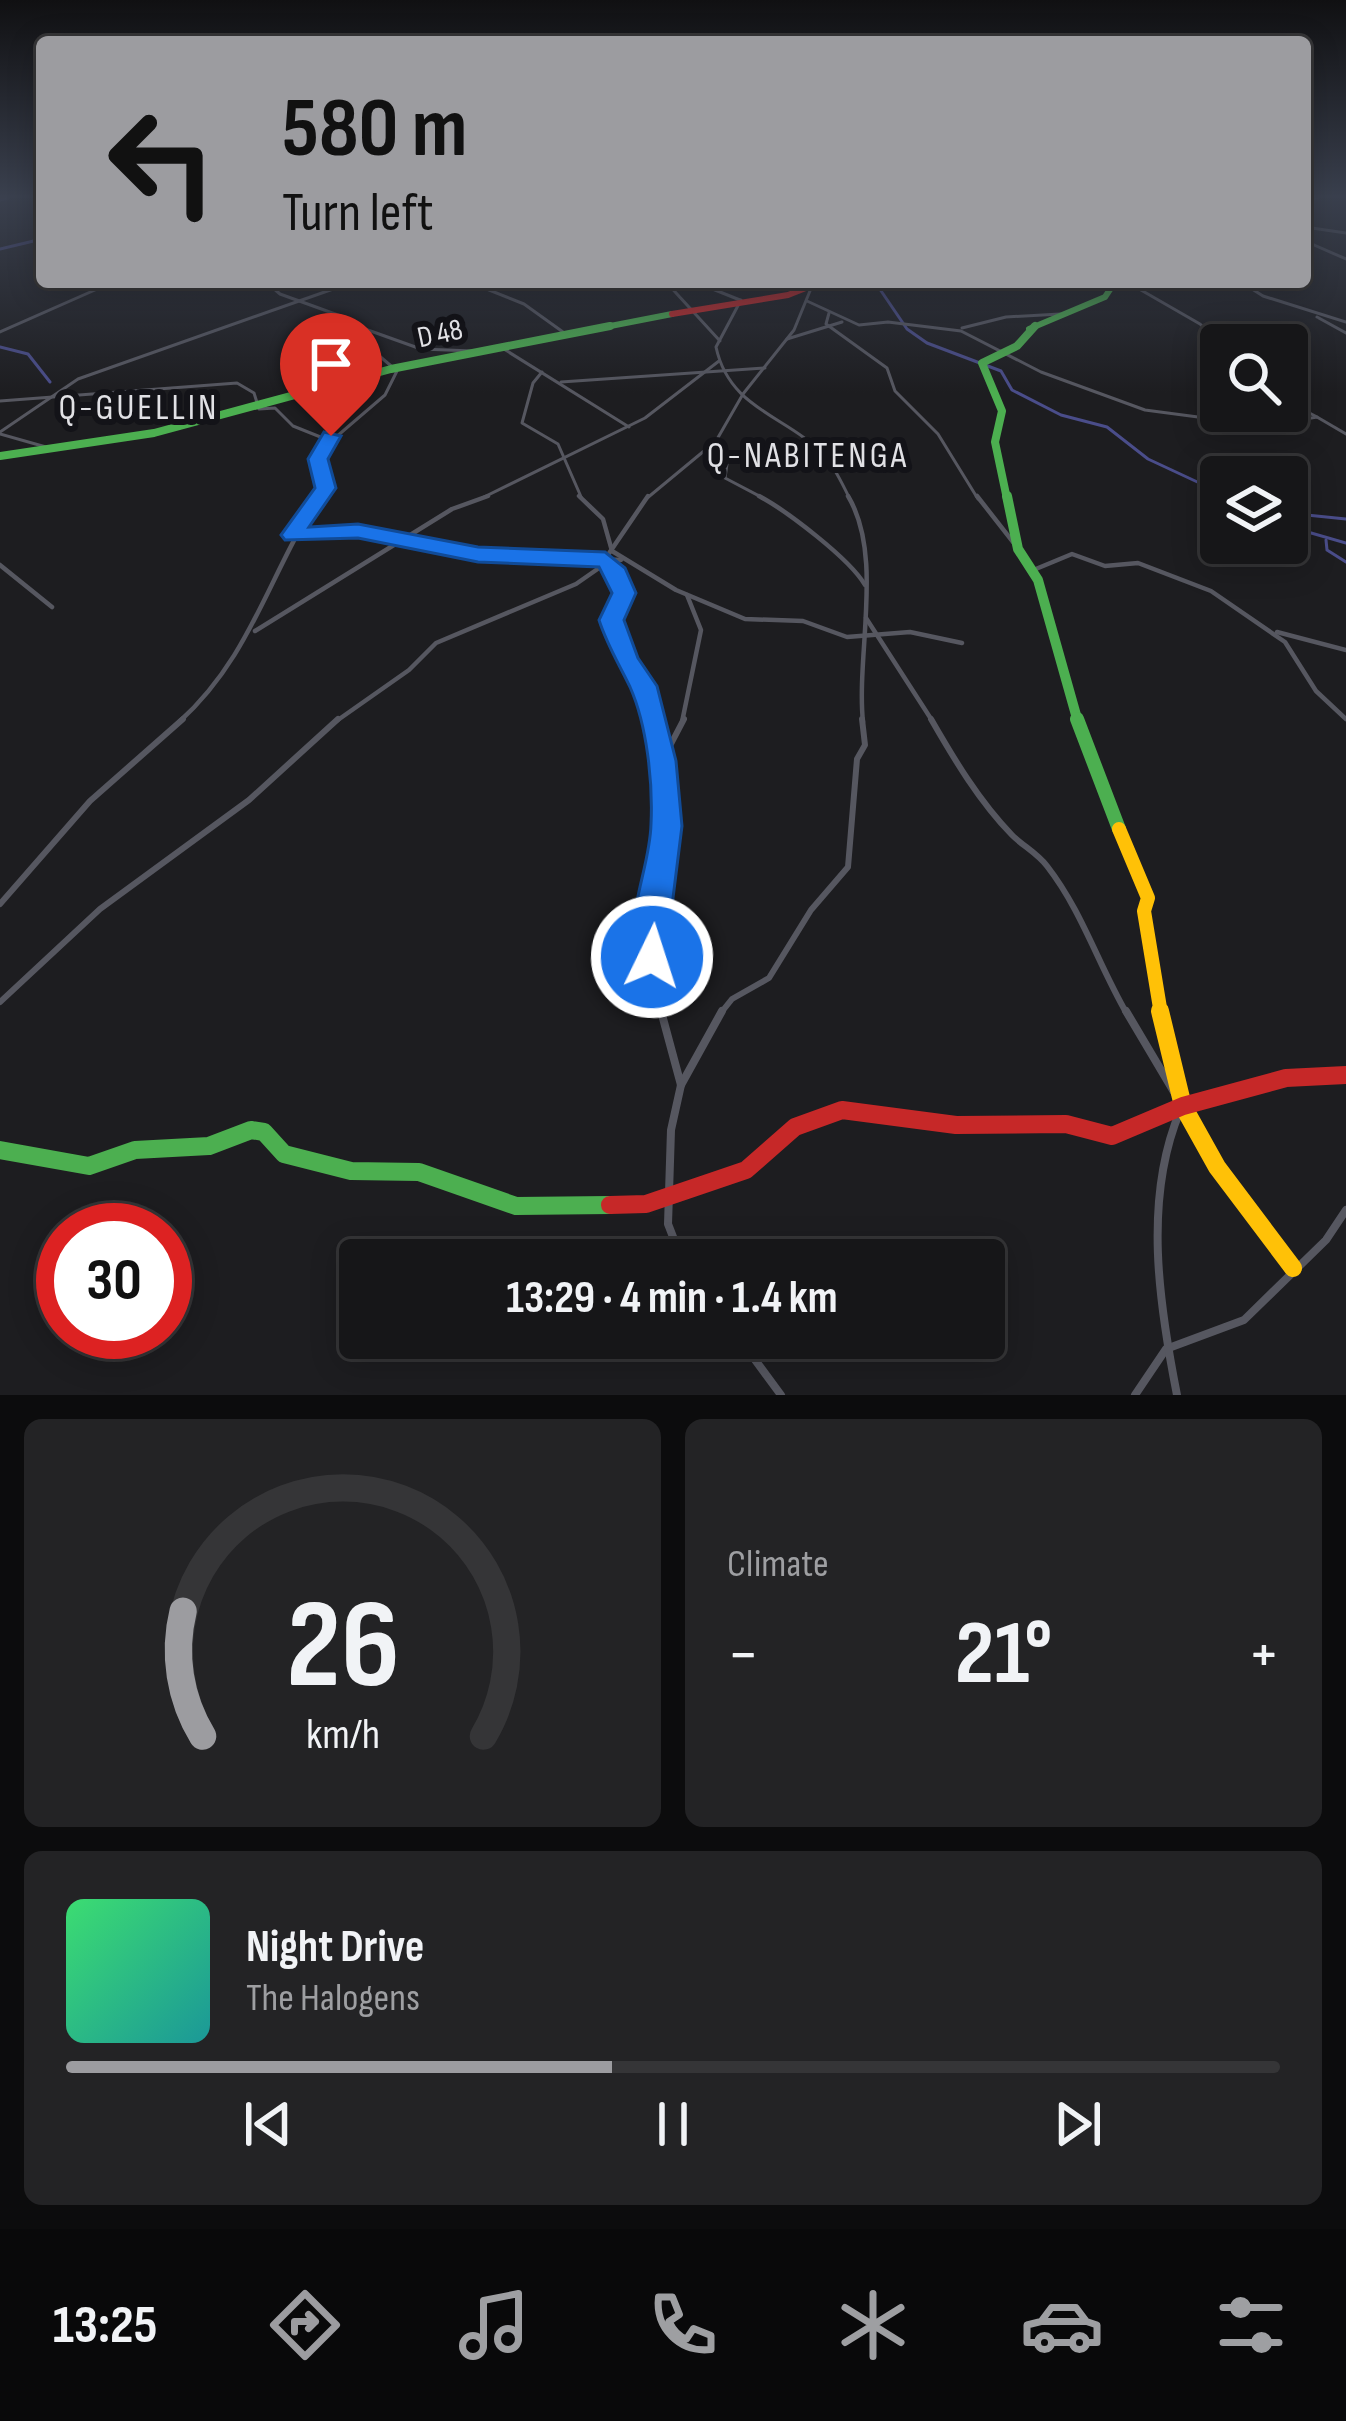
<!DOCTYPE html>
<html lang="en">
<head>
<meta charset="utf-8">
<style>
  :root { --surface:#161618; --page:#232325; --text:#f1f3f6; --muted:#9e9fa2; --line:#353537; --accent:#9c9ca0 }
  body { margin:0; font-family:"Sofia Sans Condensed",sans-serif; background:var(--page); color:var(--text); height:100vh; display:flex; flex-direction:column; font-size:45px; white-space:nowrap }
  * { box-sizing:border-box; margin:0 }
  p { font-size:39px; color:var(--muted) }
  .icon { flex:none; width:66px; height:66px; fill:none; stroke:currentColor; stroke-width:2; stroke-linecap:round; stroke-linejoin:round }
  .map { position:relative; height:1395px; overflow:hidden }
  .side { display:flex; flex-direction:column; gap:24px; padding:24px; background:#0c0c0d; flex:1 }
  .side>* { flex:none }
  .top-card { position:absolute; left:36px; top:36px; width:1275px; height:252px; border-radius:12px; box-shadow:0 6px 30px #0003,0 0 0 3px var(--line); background:#9c9ca0; color:#111; overflow:hidden }
  .controls { position:absolute; left:1200px; top:324px; display:grid; gap:24px }
  .controls a { display:grid; place-items:center; width:108px; height:108px; border-radius:12px; background:var(--surface); box-shadow:0 6px 30px #0003,0 0 0 3px var(--line); font-size:60px }
  .speed { position:absolute; left:36px; top:1203px; display:flex; gap:24px; font-size:60px; font-weight:700; text-align:center }
  .speed>* { display:grid; place-content:center; width:156px; height:156px; border-radius:50%; background:var(--surface); box-shadow:0 6px 30px #0003,0 0 0 3px var(--line); line-height:1 }
  .speed .limit { border:18px solid #d22; background:#fff; color:#111 }
  .pin { position:absolute; display:grid; place-items:center; width:102px; height:102px; color:#fff; margin:-123px -51px; border-radius:50% 50% 50% 0; rotate:-45deg; box-shadow:0 0 12px #0007 }
  .pin .icon { rotate:45deg }
  .me { position:absolute; width:132px; margin:-66px; rotate:4deg; stroke-linejoin:round; filter:drop-shadow(0 0 9px #0008) }
  .turn { display:flex; align-items:center; gap:42px; height:252px; padding:0 48px; font-size:54px }
  .turn .icon { width:156px; height:156px; stroke-width:2.5 }
  .turn b { display:block; font-size:84px; line-height:102px }
  .big { font-size:90px; font-weight:700; line-height:1.1 }
  .side .tile { flex:1; display:flex; flex-direction:column; justify-content:center; gap:18px; min-width:0; padding:0 42px; border-radius:18px; background:var(--page) }
  .side .dial { align-items:center; gap:0 }
  .dial svg { height:312px; overflow:visible; fill:none; stroke:var(--line); stroke-width:7; stroke-linecap:round; text-anchor:middle }
  .dial text { fill:var(--text); stroke:none }
  .song { display:flex; align-items:center; gap:36px }
  .cover { width:144px; height:144px; border-radius:18px; background:linear-gradient(135deg,hsl(140 70% 55%),hsl(180 70% 35%)) }
  .played { height:12px; border-radius:6px; background:linear-gradient(90deg,var(--accent) 45%,var(--line) 45%) }
  .keys { display:flex; justify-content:space-around; direction:ltr }
  .heat { display:flex; justify-content:space-between; align-items:center; font-size:66px; direction:ltr }
  .side .tiles { flex:1; display:grid; gap:24px; grid-template-columns:1fr 1fr }
  .tile:last-child { grid-column:span 2 }
  .trip { position:absolute; left:339px; top:1239px; width:666px; height:120px; border-radius:12px; background:var(--surface); box-shadow:0 6px 30px #0003,0 0 0 3px var(--line); font-weight:700; line-height:120px; text-align:center }
  .tab-bar { display:flex; height:192px; justify-content:space-around; align-items:center; background:#09090a; color:var(--muted) }
  .tab-bar .icon { width:84px; height:84px }
  .tab-bar .selected { color:var(--accent) }
  .tab-bar b { font-size:54px; color:var(--text) }
  .map>svg:first-child { display:block }
  .lines { fill:none; stroke-linecap:round; stroke-linejoin:round }
  .stream { stroke:#4a4d8a; stroke-width:3 }
  .street-far3 { stroke:#565760; stroke-width:3 }
  .street-far2 { stroke:#565760; stroke-width:4.5 }
  .street-far1 { stroke:#565760; stroke-width:6 }
  .street { stroke:#565760; stroke-width:8 }
  .fast-far4 { stroke:#4caf50; stroke-width:6 }
  .fast-far3 { stroke:#4caf50; stroke-width:8 }
  .fast-far2 { stroke:#4caf50; stroke-width:10 }
  .fast-far1 { stroke:#4caf50; stroke-width:14 }
  .fast { stroke:#4caf50; stroke-width:18 }
  .slow-far1 { stroke:#ffc107; stroke-width:14 }
  .slow { stroke:#ffc107; stroke-width:18 }
  .jam-far1 { stroke:#c62828; stroke-width:6 }
  .jam { stroke:#c62828; stroke-width:18 }
  .route { fill:#1a73e8; stroke:#114b97; stroke-width:3 }
  .labels { text-anchor:middle; dominant-baseline:central; stroke-width:12; stroke-linejoin:round; paint-order:stroke }
  .far-street-label { font-size:30px; fill:#e1e1e5; stroke:#131318 }
  .far-quarter-label { font-size:36px; letter-spacing:3px; fill:#e1e1e5; stroke:#131318 }
</style>
</head>
<body>
<div class="map">
<svg width="1346" height="1395" viewBox="0 0 1346 1395">
  <rect width="100%" height="100%" fill="#1d1d20"/>
  <g class="lines">
    <g class="stream">
      <polyline points="0,200 8,198"/>
      <polyline points="0,249 42,239"/>
      <polyline points="875,282 907,329 927,343 1001,371 1012,390 1061,415 1107,427 1148,459 1221,493"/>
      <polyline points="0,347 28,354 50,382"/>
      <polyline points="1287,513 1346,519"/>
      <polyline points="1287,526 1346,543"/>
      <polyline points="1326,540 1327,550 1346,562"/>
    </g>
    <g class="street-far3">
      <polyline points="1305,200 1317,198"/>
      <polyline points="1305,227 1346,233"/>
      <polyline points="1305,241 1346,259"/>
      <polyline points="266,282 280,294 349,319 356,336 397,371 385,395 322,449 318,459 325,488 318,499"/>
      <polyline points="469,282 524,304 563,332"/>
      <polyline points="666,282 720,341"/>
      <polyline points="695,282 740,300"/>
      <polyline points="1127,282 1200,324 1223,345"/>
      <polyline points="1241,282 1263,296 1346,322"/>
      <path d="M741 300 716 347C730 412 791 416 826 458 836 469 843 486 850 499"/>
      <polyline points="807,301 859,325 888,322 961,331 1041,372 1145,410 1266,426 1317,417 1346,434"/>
      <polyline points="829,313 826,324 887,368 895,391 938,434 978,499"/>
      <polyline points="1317,317 1346,333"/>
      <polyline points="351,324 421,349 473,351"/>
      <polyline points="962,328 1006,317 1060,314"/>
      <polyline points="0,332 113,282"/>
      <polyline points="787,339 842,322"/>
      <polyline points="499,346 629,427"/>
      <polyline points="542,372 533,383 522,423 558,444 582,499"/>
      <polyline points="561,382 765,368"/>
      <polyline points="0,401 237,383 254,393 259,409 275,408 293,426 328,440"/>
      <polyline points="1287,401 1317,417"/>
      <polyline points="0,432 78,379 353,282"/>
      <polyline points="0,434 46,447"/>
      <polyline points="709,448 727,464 725,478 765,499"/>
      <polyline points="480,499 645,418 719,361"/>
      <polyline points="646,499 716,441 743,394 794,330 812,286"/>
    </g>
    <g class="street-far2">
      <polyline points="579,496 603,519 612,551 676,590 745,619 803,621 847,637 910,632 962,643"/>
      <path d="M759 496C787 511 850 559 865 585"/>
      <path d="M848 496C884 556 856 653 863 722"/>
      <polyline points="977,496 1017,547"/>
      <polyline points="294,535 358,531 478,554 621,560"/>
      <polyline points="605,560 624,593 612,620 654,722"/>
      <polyline points="0,565 52,607"/>
      <polyline points="1031,571 1072,554 1105,566 1138,563 1211,591 1285,642 1316,691 1346,719"/>
      <polyline points="866,618 933,722"/>
      <polyline points="255,631 452,509 488,496"/>
      <polyline points="1277,632 1346,650"/>
      <path d="M179 722C252 656 268 575 320 496"/>
      <polyline points="335,722 409,670 436,643 576,584 599,568 648,496"/>
      <polyline points="682,722 701,630 687,595"/>
    </g>
    <g class="street-far1">
      <polyline points="654,719 662,761"/>
      <path d="M931 719C954 759 979 801 1012 835 1023 846 1037 853 1047 866 1082 911 1098 964 1127 1014"/>
      <polyline points="0,904 90,801 183,719"/>
      <polyline points="0,1002 100,909 249,800 338,719"/>
      <polyline points="662,1014 649,933 667,826 662,761 684,719"/>
      <polyline points="720,1014 732,999 769,978 811,910 848,867 857,759 865,745 862,719"/>
    </g>
    <g class="street">
      <polyline points="661,1011 681,1085 671,1130 668,1224 682,1260"/>
      <polyline points="1126,1011 1177,1097"/>
      <polyline points="681,1085 722,1011"/>
      <polyline points="739,1338 781,1395"/>
      <polyline points="1135,1395 1166,1349 1244,1320 1326,1240 1346,1210"/>
      <path d="M1177 1395C1159 1304 1143 1199 1180 1111"/>
    </g>
    <g class="fast-far4">
      <polyline points="595,329 672,314"/>
      <polyline points="1029,329 1105,297 1115,282"/>
    </g>
    <g class="fast-far3">
      <polyline points="0,456 154,433 391,369 610,326"/>
      <polyline points="1007,499 995,442 1002,411 982,363 1017,346 1035,326"/>
    </g>
    <polyline class="fast-far2" points="1007,496 1018,549 1038,580 1078,722"/>
    <polyline class="fast-far1" points="1077,719 1119,829"/>
    <polyline class="fast" points="0,1150 89,1166 135,1150 209,1146 251,1130 264,1132 284,1154 351,1171 419,1172 516,1206 610,1205"/>
    <polyline class="slow-far1" points="1119,829 1148,898 1144,911 1161,1014"/>
    <polyline class="slow" points="1160,1011 1183,1106 1217,1167 1293,1268"/>
    <polyline class="jam-far1" points="672,314 788,295 821,282"/>
    <polyline class="jam" points="610,1205 646,1204 746,1170 795,1127 842,1110 956,1125 1066,1124 1112,1136 1183,1106 1286,1078 1346,1075"/>
  </g>
  <linearGradient id="sky" x2="0" y2="1"><stop stop-color="#101012"/><stop offset="0.5" stop-color="#3a404e"/><stop offset="1" stop-color="#3a404e" stop-opacity="0"/></linearGradient>
  <rect width="1346" height="393" fill="url(#sky)"/>
  <path class="route" d="M324 432 341 436 328 459 336 488 309 527 358 524 478 547 605 552 625 568 636 593 624 620 638 658 657 686 676 761 682 826 664 970 652 975 640 970C620 923 650 872 651 824 653 783 647 725 630 687 619 664 607 645 599 620L612 593 599 567 478 562 358 538 285 540 281 535 315 488 308 459Z"/>
  <g class="labels">
    <g class="far-street-label">
      <text transform="translate(440 334) rotate(-12)">D 48</text>
    </g>
    <g class="far-quarter-label">
      <text x="139" y="408">Q-GUELLIN</text>
      <text x="808" y="456">Q-NABITENGA</text>
    </g>
  </g>
</svg>
<div class="controls">
<a><svg class="icon" aria-label="search" viewBox="0 0 24 24"><circle cx="10" cy="10" r="6"/><path d="M15 15l6 6"/></svg></a>
<a><svg class="icon" aria-label="layers" viewBox="0 0 24 24"><path d="M12 4l9 5-9 5-9-5zM3 14l9 5 9-5"/></svg></a>
</div>
<div class="speed"><div class="limit">30</div></div>
<div class="pin" style="left:331px;top:436px;background:#d93025"><svg class="icon" aria-label="arrive" viewBox="0 0 24 24"><path d="M6 21V4h12l-3 4 3 4H6"/></svg></div>
<svg class="me" style="left:652px;top:957px" viewBox="-20 -20 40 40"><circle r="17" fill="#1a73e8" stroke="#fff" stroke-width="3"/><path d="M0-11L8 9 0 5-8 9z" fill="#fff"/></svg>
<div class="trip">13:29 · 4 min · 1.4 km</div>
<div class="top-card">
<div class="turn"><svg class="icon" aria-label="left" viewBox="0 0 24 24"><path d="M17 20v-9H6M10 6l-5 5 5 5"/></svg><div><b>580 m</b>Turn left</div></div>
</div>
</div>
<section class="side">
<div class="tiles">
<div class="tile dial"><svg viewBox="0 0 100 80">
<path d="M14 69A42 42 0 1 1 86 69"/>
<path d="M14 69A42 42 0 0 1 9 37" stroke="#9c9ca0"/>
<text x="50" y="56" font-size="32" font-weight="700">26</text>
<text x="50" y="72" font-size="11">km/h</text>
</svg></div>
<div class="tile"><p>Climate</p>
<div class="heat"><a>−</a><b class="big">21°</b><a>+</a></div>
</div>
<div class="tile">
<div class="song"><i class="cover"></i><div><b>Night Drive</b><p>The Halogens</p></div></div>
<div class="played"></div>
<div class="keys"><svg class="icon" aria-label="previous" viewBox="0 0 24 24"><path d="M18 5L8 12l10 7zM5 5v14"/></svg><svg class="icon" aria-label="pause" viewBox="0 0 24 24"><path d="M8 5v14M16 5v14"/></svg><svg class="icon" aria-label="next" viewBox="0 0 24 24"><path d="M6 5l10 7-10 7zM19 5v14"/></svg></div>
</div>
</div>
</section>
<nav class="tab-bar">
<b>13:25</b>
<svg class="icon selected" aria-label="directions" viewBox="0 0 24 24"><path d="M12 3l9 9-9 9-9-9zM9 14v-3h6M13 9l2 2-2 2"/></svg>
<svg class="icon" aria-label="music" viewBox="0 0 24 24"><path d="M9 18V5l10-2v13"/><circle cx="6" cy="18" r="3"/><circle cx="16" cy="16" r="3"/></svg>
<svg class="icon" aria-label="phone" viewBox="0 0 24 24"><path d="M5 4h4l2 5-3 2q2 4 5 5l2-3 5 2v4C11 20 4 13 5 4z"/></svg>
<svg class="icon" aria-label="climate" viewBox="0 0 24 24"><path d="M12 3v18M4 7l16 10M4 17L20 7"/></svg>
<svg class="icon" aria-label="car" viewBox="0 0 24 24"><path d="M5 17H2v-5l4-1 3-4h7l3 4 3 1v5h-3M9 17h6M6 11h13"/><circle cx="7" cy="17" r="2"/><circle cx="17" cy="17" r="2"/></svg>
<svg class="icon" aria-label="filters" viewBox="0 0 24 24"><path d="M4 7h16M4 17h16"/><circle cx="9" cy="7" r="2"/><circle cx="15" cy="17" r="2"/></svg>
</nav>
</body>
</html>
